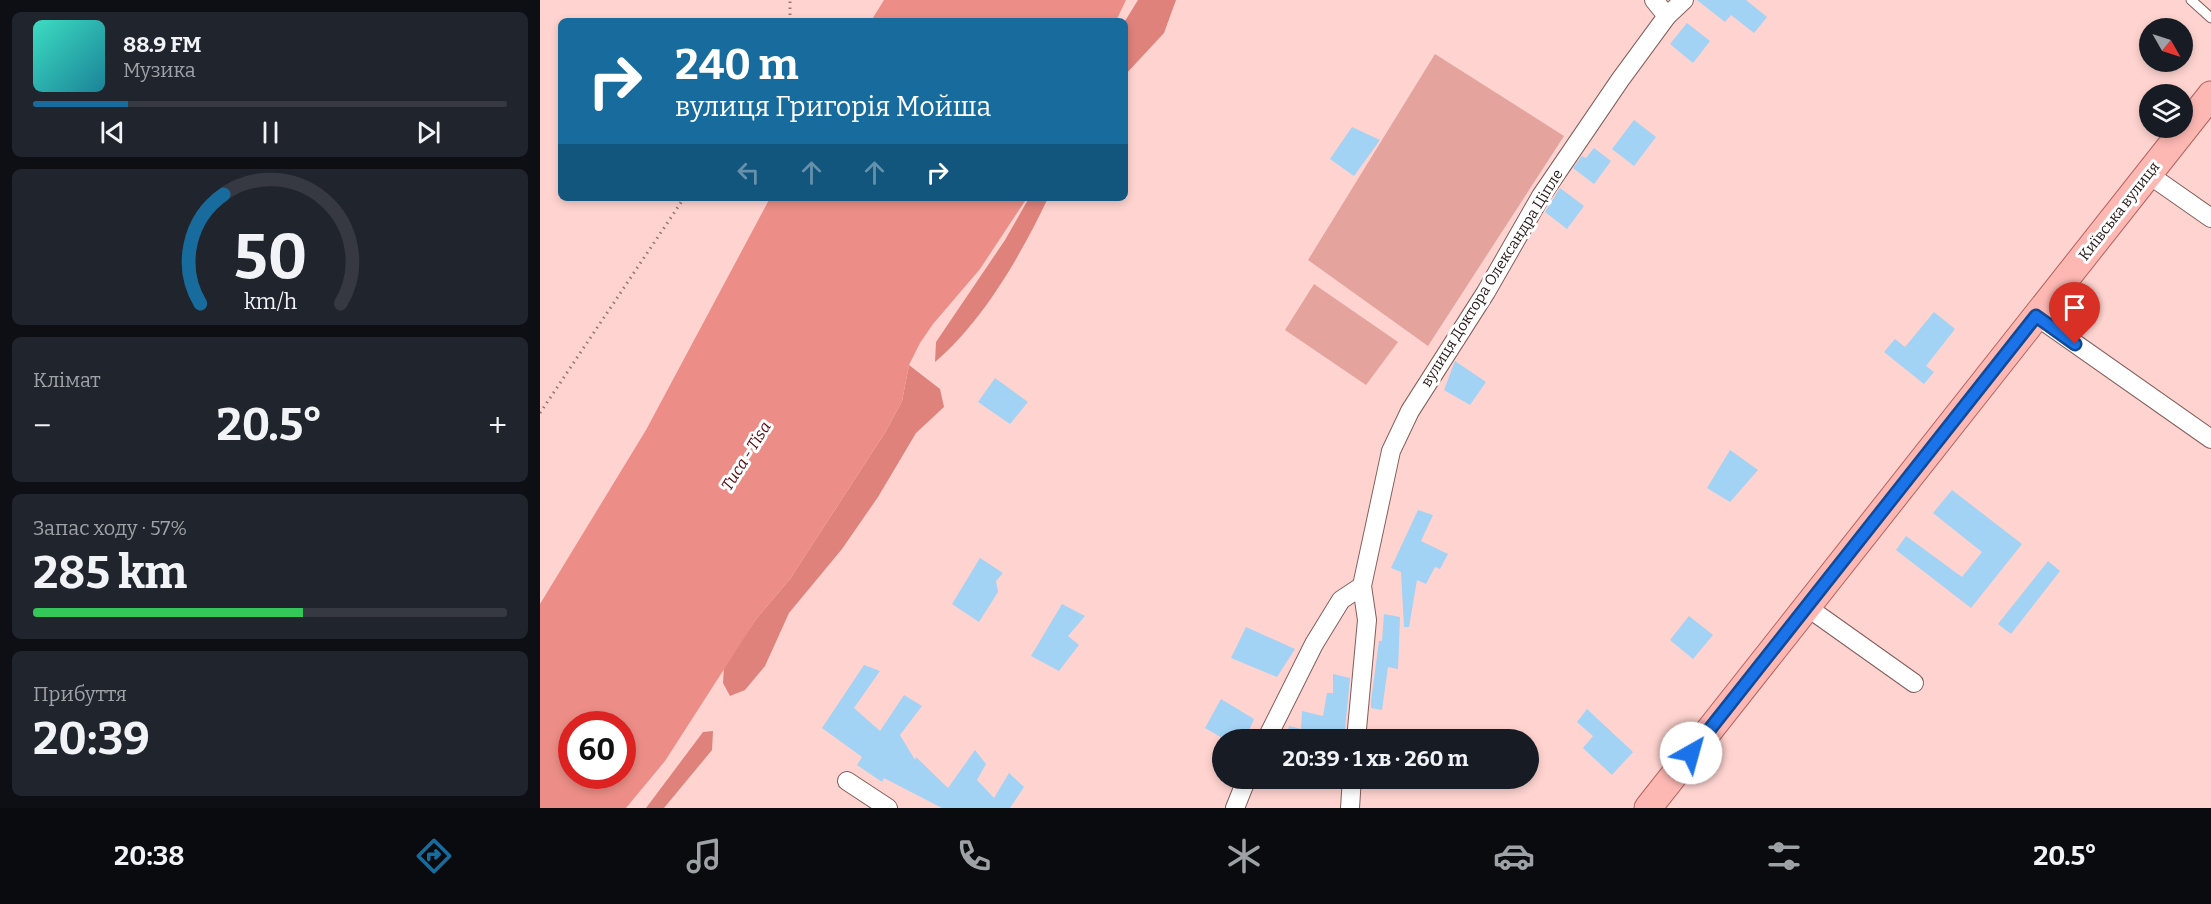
<!DOCTYPE html>
<html lang="uk">
<head>
<meta charset="utf-8">
<style>
  :root { --surface:#171b24; --page:#20242c; --text:#f1f3f6; --muted:#9ea1a6; --line:#363941; --accent:#176c9d }
  body { margin:0; font-family:Bitter,serif; background:var(--page); color:var(--text); height:100vh; display:flex; flex-direction:column; font-size:22px; white-space:nowrap }
  * { box-sizing:border-box; margin:0 }
  p { font-size:20px; color:var(--muted) }
  .icon { flex:none; width:33px; height:33px; fill:none; stroke:currentColor; stroke-width:2; stroke-linecap:round; stroke-linejoin:round }
  .map { position:relative; flex:1; overflow:hidden }
  .sheet { display:flex; flex-direction:column; gap:12px; padding:12px; background:#0d0f14; width:540px }
  .sheet>* { flex:none }
  .banner { position:absolute; left:18px; top:18px; width:570px; height:183px; border-radius:9px; box-shadow:0 3px 9px #0003; background:#176c9d; color:#fff; overflow:hidden }
  .needle { width:39px; rotate:129deg }
  .fabs { position:absolute; left:1599px; top:18px; display:grid; gap:12px }
  .fabs a { display:grid; place-items:center; width:54px; height:54px; border-radius:50%; background:var(--surface); box-shadow:0 3px 9px #0003; font-size:30px }
  .speed { position:absolute; left:18px; top:711px; display:flex; gap:12px; font-size:30px; font-weight:700; text-align:center }
  .speed>* { display:grid; place-content:center; width:78px; height:78px; border-radius:50%; background:var(--surface); box-shadow:0 3px 9px #0003; line-height:1 }
  .speed .limit { border:9px solid #d22; background:#fff; color:#111 }
  .pin { position:absolute; display:grid; place-items:center; width:51px; height:51px; color:#fff; margin:-62px -26px; border-radius:50% 50% 50% 0; rotate:-45deg; box-shadow:0 0 6px #0007 }
  .pin .icon { rotate:45deg }
  .me { position:absolute; width:66px; margin:-33px; rotate:38deg; stroke-linejoin:round; filter:drop-shadow(0 0 4px #0008) }
  .turn { display:flex; align-items:center; gap:21px; height:126px; padding:0 18px; font-size:27px }
  .turn .icon { width:78px; height:78px; stroke-width:2.5 }
  .turn b { display:block; font-size:42px; line-height:51px }
  .lanes { display:flex; align-items:center; height:57px; padding:0 18px; background:#0003; justify-content:center; gap:30px; direction:ltr }
  .lanes .off { opacity:.35 }
  .big { font-size:45px; font-weight:700; line-height:1.1 }
  .sheet .tile { flex:1; display:flex; flex-direction:column; justify-content:center; gap:9px; min-width:0; padding:0 21px; border-radius:9px; background:var(--page) }
  .sheet .dial { align-items:center; gap:0 }
  .dial svg { height:156px; overflow:visible; fill:none; stroke:var(--line); stroke-width:7; stroke-linecap:round; text-anchor:middle }
  .dial text { fill:var(--text); stroke:none }
  .song { display:flex; align-items:center; gap:18px }
  .cover { width:72px; height:72px; border-radius:9px; background:linear-gradient(135deg,hsl(170 70% 55%),hsl(190 70% 35%)) }
  .played { height:6px; border-radius:3px; background:linear-gradient(90deg,var(--accent) 20%,var(--line) 20%) }
  .keys { display:flex; justify-content:space-around; direction:ltr }
  .heat { display:flex; justify-content:space-between; align-items:center; font-size:33px; direction:ltr }
  .charge { height:9px; border-radius:4px; background:linear-gradient(90deg,#34c759 57%,var(--line) 0) }
  .trip { position:absolute; left:672px; top:729px; width:327px; height:60px; border-radius:30px; background:var(--surface); box-shadow:0 3px 9px #0003; font-weight:700; line-height:60px; text-align:center }
  .tabs { display:flex; height:96px; justify-content:space-around; align-items:center; background:#090b0e; color:var(--muted) }
  .tabs .icon { width:42px; height:42px }
  .tabs .active { color:var(--accent) }
  .tabs b { font-size:27px; color:var(--text) }
  main { display:flex; flex:1; min-height:0 }
  .map>svg:first-child { display:block }
  .green { fill:#e4a39d }
  .forest { fill:#df827c }
  .water { fill:#ec8e87; fill-rule:evenodd }
  .building { fill:#a2d2f4 }
  .lines { fill:none; stroke-linecap:round; stroke-linejoin:round }
  .service-casing { stroke:#825e5b; stroke-width:11 }
  .minor-casing { stroke:#825e5b; stroke-width:20 }
  .primary-casing { stroke:#b3625d; stroke-width:29 }
  .path { stroke:#957876; stroke-width:3; stroke-dasharray:1.5 4.5; stroke-linecap:butt }
  .service { stroke:#fff; stroke-width:9 }
  .minor { stroke:#fff; stroke-width:18 }
  .primary { stroke:#feb8b4; stroke-width:27 }
  .route-casing { stroke:#114b97; stroke-width:15 }
  .route { stroke:#1a73e8; stroke-width:10 }
  .labels { text-anchor:middle; dominant-baseline:central; stroke-width:6; stroke-linejoin:round; paint-order:stroke }
  .street-label { font-size:15px; fill:#281918; stroke:#fff }
  .water-label { font-size:16px; font-style:italic; fill:#5a040c; stroke:#fff }
</style>
</head>
<body>
<main>
<section class="sheet">
<div class="tile">
<div class="song"><i class="cover"></i><div><b>88.9 FM</b><p>Музика</p></div></div>
<div class="played"></div>
<div class="keys"><svg class="icon" aria-label="previous" viewBox="0 0 24 24"><path d="M18 5L8 12l10 7zM5 5v14"/></svg><svg class="icon" aria-label="pause" viewBox="0 0 24 24"><path d="M8 5v14M16 5v14"/></svg><svg class="icon" aria-label="next" viewBox="0 0 24 24"><path d="M6 5l10 7-10 7zM19 5v14"/></svg></div>
</div>
<div class="tile dial"><svg viewBox="0 0 100 80">
<path d="M14 69A42 42 0 1 1 86 69"/>
<path d="M14 69A42 42 0 0 1 26 13" stroke="#176c9d"/>
<text x="50" y="56" font-size="32" font-weight="700">50</text>
<text x="50" y="72" font-size="11">km/h</text>
</svg></div>
<div class="tile"><p>Клімат</p>
<div class="heat"><a>−</a><b class="big">20.5°</b><a>+</a></div>
</div>
<div class="tile"><p>Запас ходу · 57%</p><b class="big">285 km</b><div class="charge"></div></div>
<div class="tile"><p>Прибуття</p><b class="big">20:39</b></div>
</section>
<div class="map">
<svg width="1671" height="808" viewBox="0 0 1671 808">
  <rect width="100%" height="100%" fill="#ffd4d0"/>
  <g class="green">
    <polygon points="895,54 1024,136 888,346 768,260"/>
    <polygon points="774,284 858,342 826,385 745,330"/>
  </g>
  <g class="forest">
    <polygon points="598,0 636,0 624,33 585,75 585,21"/>
    <path d="M489 198H508C481 255 443 321 395 362L396 342 465 240Z"/>
    <polygon points="369,365 400,389 404,407 376,433 338,497 302,549 249,613 225,666 205,690 190,696 183,683 184,666 217,618 250,579 346,431 362,401"/>
    <polygon points="173,731 172,750 124,808 106,808 163,732"/>
  </g>
  <g class="water">
    <polygon points="344,0 586,0 576,21 331,21"/>
    <path d="M230 198H487L440 269 393 324 380 343 369 365 362 401 346 431 250 579 217 618 125 761 86 808H0V604L106 430ZM32 724H82V776H32Z"/>
  </g>
  <g class="building">
    <polygon points="1157,0 1206,0 1227,17 1214,33 1191,15 1185,22"/>
    <polygon points="1147,23 1170,41 1153,63 1130,44"/>
    <polygon points="1094,120 1116,137 1094,166 1072,149"/>
    <polygon points="812,127 840,140 814,176 790,159"/>
    <polygon points="1054,148 1071,161 1054,184 1033,168 1042,156 1046,158"/>
    <polygon points="1020,188 1044,206 1027,229 1005,212"/>
    <polygon points="1394,312 1415,329 1386,366 1394,372 1384,384 1344,352 1355,339 1365,347"/>
    <polygon points="915,361 946,382 930,405 904,390"/>
    <polygon points="455,378 488,402 470,424 438,402"/>
    <polygon points="1190,450 1218,470 1190,502 1167,488"/>
    <polygon points="1412,490 1482,544 1431,608 1356,550 1366,536 1422,577 1442,552 1393,513"/>
    <polygon points="878,510 893,515 881,541 908,554 900,569 895,567 886,584 877,580 869,627 864,627 861,572 851,568"/>
    <polygon points="440,558 463,573 456,581 458,592 439,622 412,604"/>
    <polygon points="1508,561 1520,571 1471,634 1458,624"/>
    <polygon points="522,604 545,616 528,636 539,645 519,671 491,656"/>
    <polygon points="844,614 860,617 858,669 848,667 842,710 831,708 831,701 839,641 842,641"/>
    <polygon points="1149,616 1173,635 1153,659 1130,640"/>
    <polygon points="706,627 755,649 737,677 691,658"/>
    <polygon points="324,665 340,671 314,708 340,731 364,695 382,706 360,735 375,760 376,757 408,788 435,750 446,764 437,780 454,798 469,773 484,787 470,808 402,808 344,778 342,782 317,765 322,757 282,728"/>
    <polygon points="793,674 810,678 804,740 746,740 749,726 761,729 762,711 783,716 787,693 793,693"/>
    <polygon points="681,699 714,719 705,740 686,740 665,728"/>
    <polygon points="1047,709 1093,752 1072,775 1043,748 1053,736 1037,722"/>
  </g>
  <g class="lines">
    <g class="service-casing">
      <polyline id="service" points="1651,0 1671,18"/>
    </g>
    <g class="minor-casing">
      <g id="minor">
        <polyline points="1114,0 1127,16"/>
        <polyline points="1608,174 1671,218"/>
        <polyline points="1496,316 1671,439"/>
        <polyline points="1267,607 1374,683"/>
        <polyline points="726,740 774,644 801,600 822,586"/>
        <polyline points="816,740 827,620 822,586 851,451 870,411 946,292 1001,196 1080,80 1127,16 1144,0"/>
        <polyline points="307,781 348,808"/>
        <polyline points="695,808 707,778"/>
        <polyline points="810,808 812,778"/>
      </g>
    </g>
    <g class="primary-casing">
      <polyline id="primary" points="1108,808 1671,95"/>
    </g>
    <g class="path">
      <polyline points="250,21 250,0"/>
      <polyline points="0,413 144,198"/>
    </g>
    <use href="#service" class="service"/>
    <use href="#minor" class="minor"/>
    <use href="#primary" class="primary"/>
  </g>
  <g class="lines">
    <g class="route-casing">
      <polyline id="route" points="1151,753 1496,316 1535,344"/>
    </g>
    <use href="#route" class="route"/>
  </g>
  <g class="labels">
    <g class="street-label">
      <text transform="translate(1579 211) rotate(-52)">Київська вулиця</text>
      <text transform="translate(952 278) rotate(-58)">вулиця Доктора Олександра Ціпле</text>
    </g>
    <g class="water-label">
      <text transform="translate(206 456) rotate(-58)">Тиса - Tisa</text>
    </g>
  </g>
</svg>
<div class="fabs">
<a><svg class="needle" viewBox="-14 -14 28 28"><path d="M0-13l5 13h-10z" fill="#e53935"/><path d="M0 13l5-13h-10z" fill="#9ea1a6"/></svg></a>
<a><svg class="icon" aria-label="layers" viewBox="0 0 24 24"><path d="M12 4l9 5-9 5-9-5zM3 14l9 5 9-5"/></svg></a>
</div>
<div class="speed"><div class="limit">60</div></div>
<div class="pin" style="left:1535px;top:344px;background:#d93025"><svg class="icon" aria-label="arrive" viewBox="0 0 24 24"><path d="M6 21V4h12l-3 4 3 4H6"/></svg></div>
<svg class="me" style="left:1151px;top:753px" viewBox="-20 -20 40 40"><circle r="19" fill="#fff"/><path d="M0-13L10 11 0 6-10 11z" fill="#1a73e8"/></svg>
<div class="trip">20:39 · 1 хв · 260 m</div>
<div class="banner">
<div class="turn"><svg class="icon" aria-label="right" viewBox="0 0 24 24"><path d="M7 20v-9h11M14 6l5 5-5 5"/></svg><div><b>240 m</b>вулиця Григорія Мойша</div></div>
<div class="lanes"><svg class="icon off" aria-label="left" viewBox="0 0 24 24"><path d="M17 20v-9H6M10 6l-5 5 5 5"/></svg><svg class="icon off" aria-label="ahead" viewBox="0 0 24 24"><path d="M12 20V5M6 11l6-6 6 6"/></svg><svg class="icon off" aria-label="ahead" viewBox="0 0 24 24"><path d="M12 20V5M6 11l6-6 6 6"/></svg><svg class="icon" aria-label="right" viewBox="0 0 24 24"><path d="M7 20v-9h11M14 6l5 5-5 5"/></svg></div>
</div>
</div>
</main>
<nav class="tabs">
<b>20:38</b>
<svg class="icon active" aria-label="directions" viewBox="0 0 24 24"><path d="M12 3l9 9-9 9-9-9zM9 14v-3h6M13 9l2 2-2 2"/></svg>
<svg class="icon" aria-label="music" viewBox="0 0 24 24"><path d="M9 18V5l10-2v13"/><circle cx="6" cy="18" r="3"/><circle cx="16" cy="16" r="3"/></svg>
<svg class="icon" aria-label="phone" viewBox="0 0 24 24"><path d="M5 4h4l2 5-3 2q2 4 5 5l2-3 5 2v4C11 20 4 13 5 4z"/></svg>
<svg class="icon" aria-label="climate" viewBox="0 0 24 24"><path d="M12 3v18M4 7l16 10M4 17L20 7"/></svg>
<svg class="icon" aria-label="car" viewBox="0 0 24 24"><path d="M5 17H2v-5l4-1 3-4h7l3 4 3 1v5h-3M9 17h6M6 11h13"/><circle cx="7" cy="17" r="2"/><circle cx="17" cy="17" r="2"/></svg>
<svg class="icon" aria-label="filters" viewBox="0 0 24 24"><path d="M4 7h16M4 17h16"/><circle cx="9" cy="7" r="2"/><circle cx="15" cy="17" r="2"/></svg>
<b>20.5°</b>
</nav>
</body>
</html>
